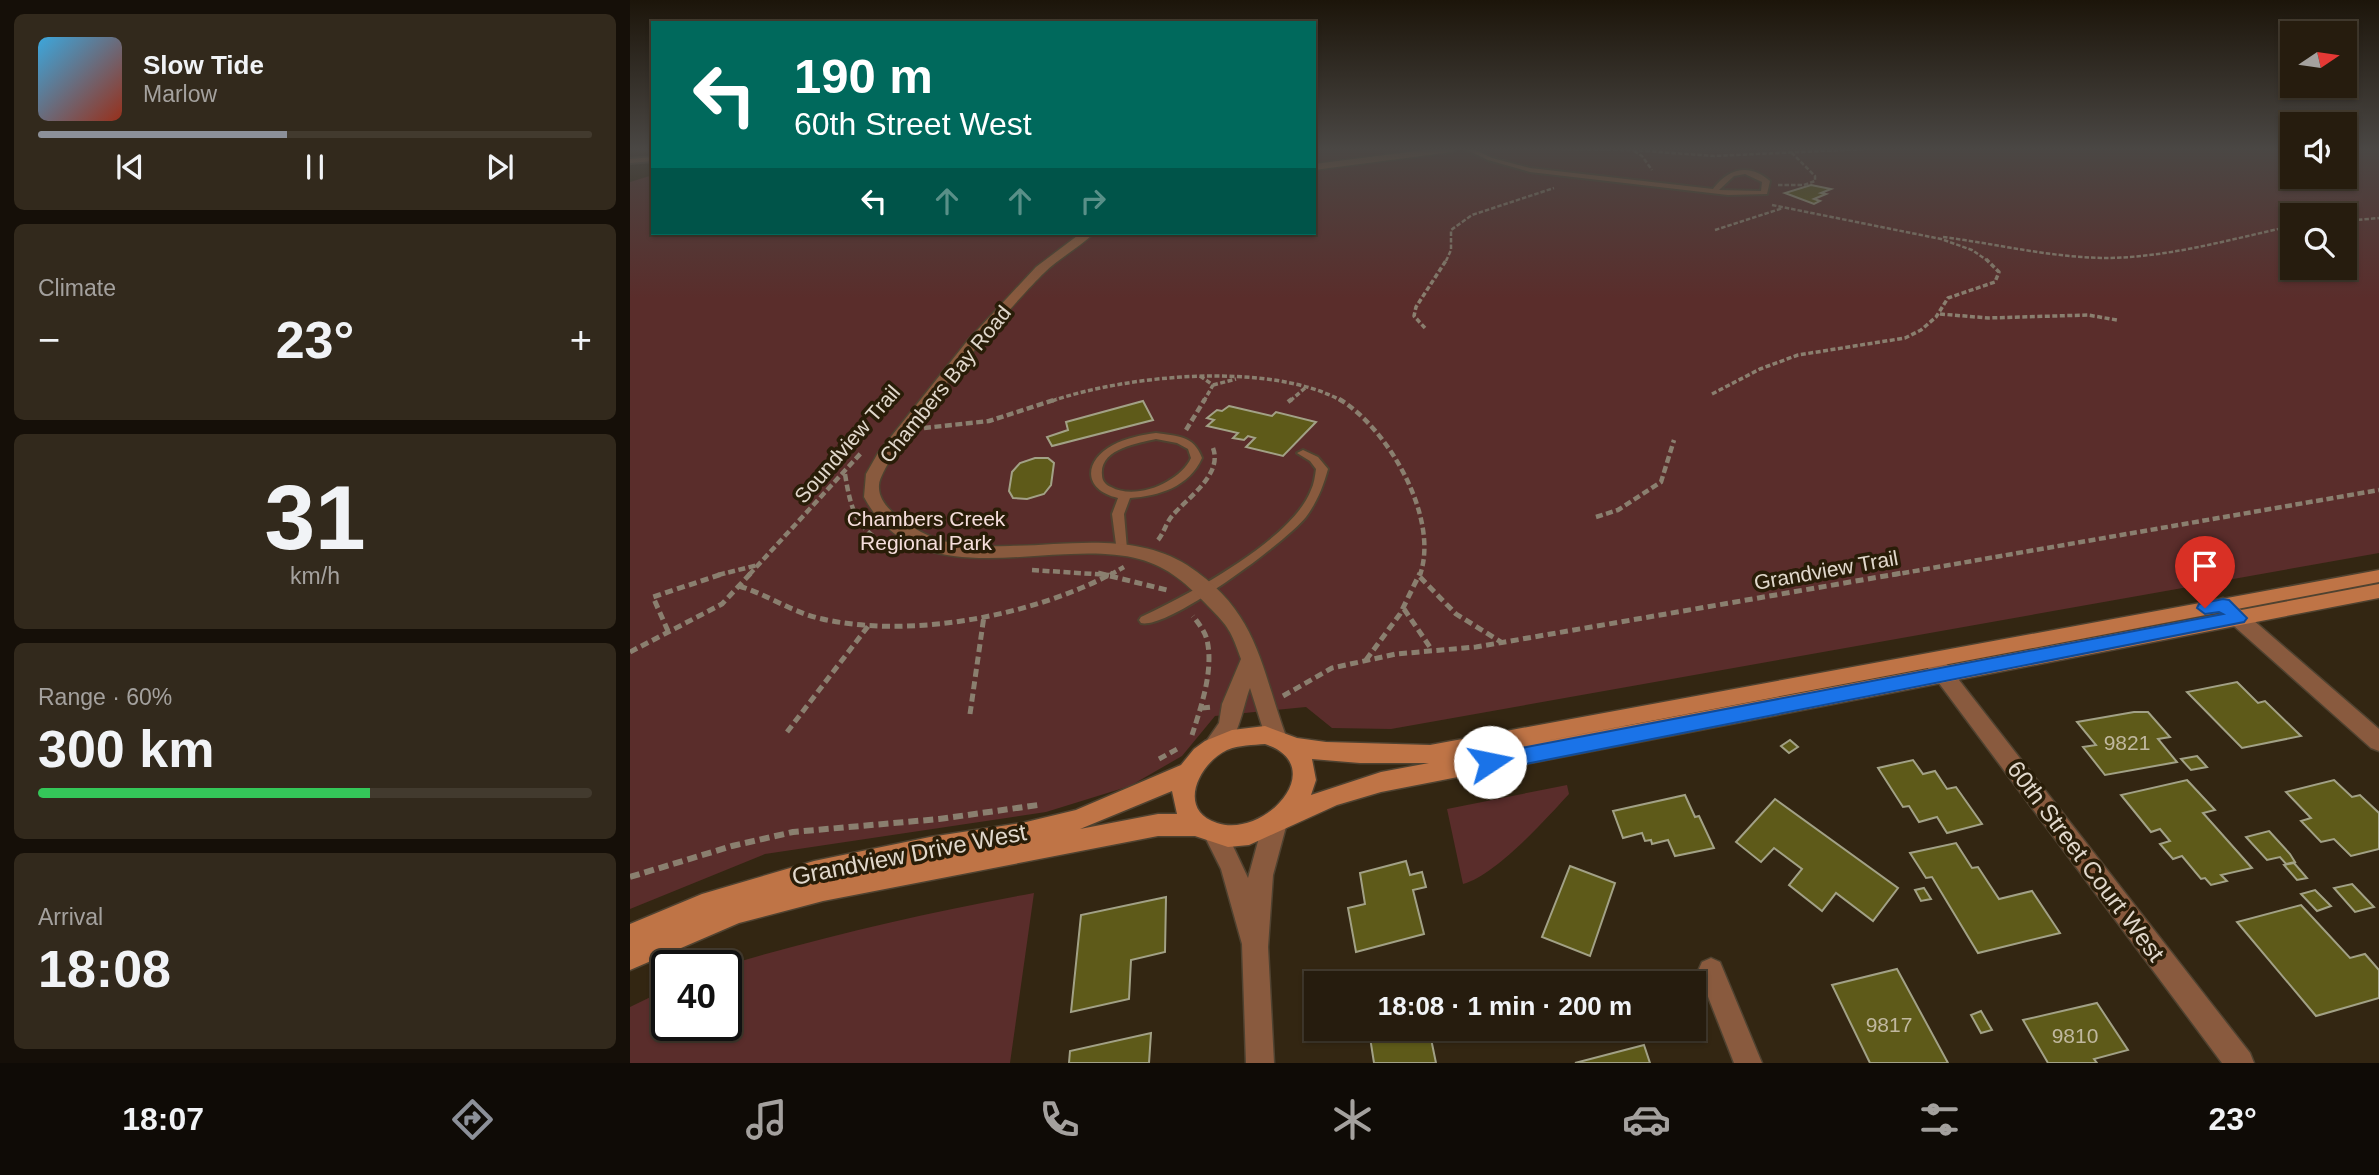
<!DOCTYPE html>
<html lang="en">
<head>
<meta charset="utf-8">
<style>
  :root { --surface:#261c0e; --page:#32291c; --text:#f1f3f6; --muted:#a4a19e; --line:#423a2e; --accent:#8c9099 }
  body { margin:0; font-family:Arial,sans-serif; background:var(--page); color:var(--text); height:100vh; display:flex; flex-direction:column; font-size:26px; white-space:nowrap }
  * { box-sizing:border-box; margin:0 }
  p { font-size:23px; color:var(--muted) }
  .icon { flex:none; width:38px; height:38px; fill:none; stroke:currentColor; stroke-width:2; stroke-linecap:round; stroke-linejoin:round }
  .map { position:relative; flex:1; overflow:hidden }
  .drawer { display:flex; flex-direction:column; gap:14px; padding:14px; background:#150f08; width:630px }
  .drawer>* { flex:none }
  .hud { position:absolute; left:21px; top:21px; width:665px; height:214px; border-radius:0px; box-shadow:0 2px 5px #0004,0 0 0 2px var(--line); background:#00695c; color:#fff; overflow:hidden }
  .needle { width:46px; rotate:77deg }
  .buttons { position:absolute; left:1650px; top:21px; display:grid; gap:14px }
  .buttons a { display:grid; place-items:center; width:77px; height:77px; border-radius:0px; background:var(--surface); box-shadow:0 2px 5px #0004,0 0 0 2px var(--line); font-size:35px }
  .speed { position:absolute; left:21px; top:950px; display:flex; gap:14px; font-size:35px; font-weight:700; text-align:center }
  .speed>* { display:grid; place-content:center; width:91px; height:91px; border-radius:50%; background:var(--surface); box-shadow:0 2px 5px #0004,0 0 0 2px var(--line); line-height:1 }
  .speed .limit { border:4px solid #111; border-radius:10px; background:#fff; color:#111 }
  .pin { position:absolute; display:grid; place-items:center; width:60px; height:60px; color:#fff; margin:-72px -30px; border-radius:50% 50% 50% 0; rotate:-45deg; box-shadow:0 0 7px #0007 }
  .pin .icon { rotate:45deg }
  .me { position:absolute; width:77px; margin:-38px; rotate:79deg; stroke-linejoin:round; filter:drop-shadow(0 0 5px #0008) }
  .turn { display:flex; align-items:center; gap:24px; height:147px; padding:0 28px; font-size:32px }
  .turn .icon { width:91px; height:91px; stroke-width:2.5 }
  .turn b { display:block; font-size:49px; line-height:60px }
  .lanes { display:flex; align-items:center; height:66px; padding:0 28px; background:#0003; justify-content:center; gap:35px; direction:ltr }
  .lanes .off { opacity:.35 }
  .big { font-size:52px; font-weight:800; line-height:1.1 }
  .drawer .tile { flex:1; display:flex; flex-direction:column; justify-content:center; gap:10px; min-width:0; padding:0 24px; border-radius:10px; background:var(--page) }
  .drawer .dial { align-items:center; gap:0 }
  .dial b { font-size:91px; line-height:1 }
  .song { display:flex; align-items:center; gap:21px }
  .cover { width:84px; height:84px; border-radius:10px; background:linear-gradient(135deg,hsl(200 70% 55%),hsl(10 70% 35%)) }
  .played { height:7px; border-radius:4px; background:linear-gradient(90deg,var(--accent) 45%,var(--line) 45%) }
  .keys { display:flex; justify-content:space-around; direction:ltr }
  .heat { display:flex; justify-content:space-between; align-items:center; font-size:38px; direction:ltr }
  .charge { height:10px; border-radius:5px; background:linear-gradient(90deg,#34c759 60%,var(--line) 0) }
  .trip { position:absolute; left:674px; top:971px; width:402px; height:70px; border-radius:0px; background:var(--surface); box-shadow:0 2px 5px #0004,0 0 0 2px var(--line); font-weight:800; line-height:70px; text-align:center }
  .menu { display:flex; height:112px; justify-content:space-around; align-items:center; background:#0f0b06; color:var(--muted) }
  .menu .icon { width:49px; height:49px }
  .menu .current { color:var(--accent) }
  .menu b { font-size:32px; color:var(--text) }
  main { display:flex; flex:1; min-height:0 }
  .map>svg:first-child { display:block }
  .green { fill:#5a2d2b; fill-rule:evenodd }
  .building { fill:#5e5a19; stroke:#a2a186; stroke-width:2 }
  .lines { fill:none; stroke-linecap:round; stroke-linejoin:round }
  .lane-casing { stroke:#4f4230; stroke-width:4 }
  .street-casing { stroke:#4f4230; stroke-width:3 }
  .secondary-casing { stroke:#4f4230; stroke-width:3 }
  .path-far4 { stroke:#8a7f6f; stroke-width:2.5; stroke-dasharray:4.5 2; stroke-linecap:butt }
  .path-far3 { stroke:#8a7f6f; stroke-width:3.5; stroke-dasharray:5 2.5; stroke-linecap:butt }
  .path-far2 { stroke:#8a7f6f; stroke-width:4.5; stroke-dasharray:7 3.5; stroke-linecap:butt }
  .path-far1 { stroke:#8a7f6f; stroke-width:5; stroke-dasharray:8 4.5; stroke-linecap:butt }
  .path { stroke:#8a7f6f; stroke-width:6; stroke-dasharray:10 5; stroke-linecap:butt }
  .lane { fill:#895a3e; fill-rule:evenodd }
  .street { fill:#895a3e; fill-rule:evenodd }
  .secondary { fill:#bf7446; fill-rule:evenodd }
  .route { fill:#1a73e8; stroke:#114b97; stroke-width:2 }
  .labels { text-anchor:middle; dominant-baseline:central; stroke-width:7; stroke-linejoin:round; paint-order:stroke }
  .street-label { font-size:21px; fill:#e1d8cc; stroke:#291d08 }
  .park-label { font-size:21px; fill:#f6dedc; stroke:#291d08 }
  .near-number-label { font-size:21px; fill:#c0b89f }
  .near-street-label { font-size:24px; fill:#e1d8cc; stroke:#291d08 }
</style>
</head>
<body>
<main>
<section class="drawer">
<div class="tile">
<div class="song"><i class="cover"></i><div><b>Slow Tide</b><p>Marlow</p></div></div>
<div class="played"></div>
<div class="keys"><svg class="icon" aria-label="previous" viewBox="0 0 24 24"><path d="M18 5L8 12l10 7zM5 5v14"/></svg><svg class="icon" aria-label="pause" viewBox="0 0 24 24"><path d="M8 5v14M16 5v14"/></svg><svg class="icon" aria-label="next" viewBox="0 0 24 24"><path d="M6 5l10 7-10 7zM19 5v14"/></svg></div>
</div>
<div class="tile"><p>Climate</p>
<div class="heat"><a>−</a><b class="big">23°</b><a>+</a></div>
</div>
<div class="tile dial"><b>31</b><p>km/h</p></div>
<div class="tile"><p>Range · 60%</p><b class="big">300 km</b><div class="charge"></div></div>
<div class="tile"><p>Arrival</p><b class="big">18:08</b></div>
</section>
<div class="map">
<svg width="1749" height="1063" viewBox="0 0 1749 1063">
  <rect width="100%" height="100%" fill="#332612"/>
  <g class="green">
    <path d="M684 149H1662V177H1715V149H1749V553L761 729 702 728 676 707 585 716 552 756 500 786 416 812 135 854 0 909V182L23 175V233H684ZM1662 215H1715V268H1662Z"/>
    <path d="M937 785 939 794C916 819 865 876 833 884L817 809Z"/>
    <path d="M404 893 380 1063H0V1007L37 989V1026H96V966H94C196 936 299 912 404 893Z"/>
  </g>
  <g class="building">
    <polygon points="1181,185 1201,189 1191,193 1196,194 1184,199 1190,201 1184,204 1155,193"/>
    <polygon points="513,401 523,420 422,446 417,437 438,430 436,422"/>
    <polygon points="599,406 642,416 646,412 686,422 653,456 616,447 625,438 618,436 614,440 603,438 608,433 577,426 584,420 577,418 587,410 592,411"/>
    <polygon points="405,458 418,458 424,463 421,485 414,494 397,499 383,498 379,491 382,472 390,463"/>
    <polygon points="1607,682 1628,703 1635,701 1671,736 1612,748 1557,692"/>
    <polygon points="1504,712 1518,712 1540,737 1528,739 1547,762 1475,775 1453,747 1466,745 1447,722"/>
    <polygon points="1160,740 1168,747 1159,753 1151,746"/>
    <polygon points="1567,756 1577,767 1561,770 1551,759"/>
    <polygon points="1283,760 1293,774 1305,771 1317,789 1326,787 1352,824 1317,833 1307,817 1289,822 1279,806 1273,807 1248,768"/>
    <polygon points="1557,780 1585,810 1573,813 1622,868 1591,875 1597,881 1581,885 1575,878 1571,879 1552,856 1543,859 1530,844 1540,841 1530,829 1521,832 1491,795"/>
    <polygon points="1704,780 1722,797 1730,795 1749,813 1749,849 1721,856 1704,839 1691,842 1671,821 1681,818 1656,792"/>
    <polygon points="1055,795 1065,817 1069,816 1084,848 1045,856 1038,840 1022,844 1021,840 1015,841 1012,833 993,838 983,811"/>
    <polygon points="1145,799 1268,888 1243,921 1206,893 1192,911 1159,885 1172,869 1144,848 1131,862 1106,842"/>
    <polygon points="1639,831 1660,854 1665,862 1656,864 1650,857 1637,860 1616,837"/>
    <polygon points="1326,843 1342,868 1348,867 1369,899 1402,891 1430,933 1348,953 1302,877 1296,878 1280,853"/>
    <polygon points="776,861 780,875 792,872 796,887 783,890 794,934 726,952 718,908 735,904 730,873"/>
    <polygon points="1664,863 1677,878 1667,880 1654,865"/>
    <polygon points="940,866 985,883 960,956 912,937"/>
    <polygon points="1722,884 1744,907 1725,912 1704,888"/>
    <polygon points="1294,888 1301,899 1291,901 1285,890"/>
    <polygon points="1685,890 1701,906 1687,911 1671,894"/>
    <polygon points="536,897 535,952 501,960 499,999 441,1012 451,915"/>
    <polygon points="1671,905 1720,958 1735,954 1749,970 1749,998 1686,1016 1607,922"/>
    <polygon points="1267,969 1318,1063 1240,1063 1202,985"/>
    <polygon points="1467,1003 1498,1050 1464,1059 1467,1063 1418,1063 1393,1020"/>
    <polygon points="1351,1011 1362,1030 1351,1033 1341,1015"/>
    <polygon points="746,1029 799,1029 806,1063 744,1063 739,1031"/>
    <polygon points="521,1033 519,1063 439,1063 440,1051"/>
    <polygon points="1014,1045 1020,1063 945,1063"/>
  </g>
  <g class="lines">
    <g class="lane-casing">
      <g id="lane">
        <path d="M835 149H843L862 158 900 168 1083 189C1098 168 1120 163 1140 181L1137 194 1098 195 900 172 858 160ZM1115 174 1132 182 1131 191 1089 190 1104 176Z"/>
        <polygon points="23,157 23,161 0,163 0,159"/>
        <path d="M526 433C546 436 564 435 572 458 559 487 529 496 500 498L494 514 497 549 491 553 487 552 482 514 488 498C453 490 453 461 483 445 496 438 511 435 526 433ZM526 439 547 443 558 449 561 458C550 482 506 501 481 487 476 485 472 481 472 475 469 449 508 443 526 439Z"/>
        <path d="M673 450 688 457 698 469C693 487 687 502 676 517 657 541 538 630 511 623L509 620 511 617C558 595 662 540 681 490 684 484 685 476 686 469L680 461 667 453Z"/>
      </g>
    </g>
    <g class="street-casing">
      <g id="street">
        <polygon points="802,149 827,149 822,152 684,170 684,164"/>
        <path d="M451 233H464C449 248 429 258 414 273 384 302 253 451 249 485 248 498 257 508 267 516 305 546 333 547 380 546 438 545 505 532 557 565 629 612 630 666 657 739L654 745 646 748 638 745 620 688C612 707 606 763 576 752L573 746 589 723 592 704 611 659C601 631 599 627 578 606 558 585 539 567 509 559 422 536 289 600 234 497L236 474 248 453 338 340 406 267Z"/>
        <polygon points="1593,598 1600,600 1749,729 1749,751 1741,748 1586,610 1583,605 1586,600"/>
        <polygon points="1304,654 1311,657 1620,1053 1624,1063 1592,1063 1297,667 1294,662 1297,657"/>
        <polygon points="645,813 653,816 657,823 643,875 638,947 644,1063 616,1063 612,944 591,869 574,835 578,827 586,824 594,827 618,878 633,823 637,816"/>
        <polygon points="1081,958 1090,962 1132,1063 1104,1063 1068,971 1072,962"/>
      </g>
    </g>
    <g class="secondary-casing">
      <path id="secondary" d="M1749 570V582L878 748 1749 584V598L751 792 707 805 619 845 598 847 565 836H528L193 901 109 923 0 970V924L72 894 184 861 300 837 392 823 446 810 551 765 564 749 575 741 602 730 635 726 667 738 696 742 800 745ZM635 744C701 766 635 839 587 823 546 810 569 763 597 750 609 745 623 745 635 744ZM682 759 730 763H799L751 772 681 795 686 780ZM542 791 547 814H528L450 829Z"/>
    </g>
    <g class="path-far4">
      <polyline points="931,149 1002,150 1084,156 1235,149"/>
      <polyline points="1004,151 1012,156 1022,170"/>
      <polyline points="1148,185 1174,185 1185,181 1185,176 1162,153"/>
      <polyline points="1142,205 1311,239 1342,250 1358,261"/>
      <polyline points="1715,221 1749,218"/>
      <polyline points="1085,230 1153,208"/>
      <path d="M1313 237C1368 244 1422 258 1478 258 1541 257 1601 239 1662 226"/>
      <polyline points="816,261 821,250 821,230 842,215 924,188"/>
    </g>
    <g class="path-far3">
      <polyline points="1310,314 1358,318 1458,315 1487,320"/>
      <polyline points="795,328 784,316 786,307 817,259"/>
      <polyline points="570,376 583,385 574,401"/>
      <polyline points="583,385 606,379"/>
      <polyline points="1082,394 1130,369 1168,355 1275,338 1291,330 1306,317 1318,298 1365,282 1369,272 1356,259"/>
      <path d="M422 401C497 375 640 361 712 401"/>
      <polyline points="660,401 675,388"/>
    </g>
    <g class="path-far2">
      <path d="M709 399C758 428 810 518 790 575"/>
      <polyline points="658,402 662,399"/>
      <polyline points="294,428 359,421 427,399"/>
      <polyline points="556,430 575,399"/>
      <path d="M215 474C222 518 229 532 270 552"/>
      <polyline points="966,517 988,510 1031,482 1044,440"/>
      <path d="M528 540C534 533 536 523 542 516 557 498 593 475 583 448"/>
      <polyline points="402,570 479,575"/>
      <polyline points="88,575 128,565"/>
      <polyline points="119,575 232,452"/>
      <polyline points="480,575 494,567"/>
      <polyline points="1262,575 1749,490"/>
    </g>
    <g class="path-far1">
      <polyline points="468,573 537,590"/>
      <polyline points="790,577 826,614 871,642"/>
      <path d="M109 586C136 594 160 611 188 618 278 640 402 616 483 573"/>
      <polyline points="774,609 802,650"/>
      <polyline points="38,631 23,597 95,573"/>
      <polyline points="0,652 92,604 121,573"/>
      <polyline points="736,660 770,614 790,573"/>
      <polyline points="653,696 702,668 766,654 846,647 1272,573"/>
      <polyline points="572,708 583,707"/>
      <polyline points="340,714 354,616"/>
      <polyline points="157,732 239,625"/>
      <path d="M562 735C571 707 584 670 577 640 575 631 568 623 563 616"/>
      <polyline points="529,759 549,748"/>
    </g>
    <polyline class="path" points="0,877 102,846 163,832 309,819 408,805"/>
    <use href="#lane" class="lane"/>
    <use href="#street" class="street"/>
    <use href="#secondary" class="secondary"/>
  </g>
  <linearGradient id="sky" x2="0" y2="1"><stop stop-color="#1c150a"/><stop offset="0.5" stop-color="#4a4744"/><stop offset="1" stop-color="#4a4744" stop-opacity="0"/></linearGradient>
  <rect width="1749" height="298" fill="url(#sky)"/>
  <polygon class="route" points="1593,599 1599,600 1617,618 1614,622 860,771 853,768 850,762 853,756 860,754 1593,614 1589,612 1575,614 1567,608 1569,604"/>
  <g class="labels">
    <g class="street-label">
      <text transform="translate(315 384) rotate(-51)">Chambers Bay Road</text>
      <text transform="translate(217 444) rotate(-49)">Soundview Trail</text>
      <text transform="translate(1196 570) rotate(-10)">Grandview Trail</text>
    </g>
    <g class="park-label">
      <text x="296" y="518">Chambers Creek<tspan x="296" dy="24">Regional Park</tspan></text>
    </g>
    <g class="near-number-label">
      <text x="1497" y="742">9821</text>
      <text x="1259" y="1024">9817</text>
      <text x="1445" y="1035">9810</text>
    </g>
    <g class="near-street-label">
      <text transform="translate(279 854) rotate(-11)">Grandview Drive West</text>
      <text transform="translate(1456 861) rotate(53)">60th Street Court West</text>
    </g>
  </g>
</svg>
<div class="buttons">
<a><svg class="needle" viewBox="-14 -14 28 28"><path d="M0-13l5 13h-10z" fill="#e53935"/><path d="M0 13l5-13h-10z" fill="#a4a19e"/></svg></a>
<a><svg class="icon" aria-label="sound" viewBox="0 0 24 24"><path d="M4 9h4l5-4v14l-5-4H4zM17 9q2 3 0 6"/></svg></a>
<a><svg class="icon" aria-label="search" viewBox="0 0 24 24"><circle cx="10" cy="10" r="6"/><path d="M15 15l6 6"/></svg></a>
</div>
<div class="speed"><div class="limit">40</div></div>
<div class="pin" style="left:1575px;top:608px;background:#d93025"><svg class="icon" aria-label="arrive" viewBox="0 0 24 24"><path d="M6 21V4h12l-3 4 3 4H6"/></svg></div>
<svg class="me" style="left:860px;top:762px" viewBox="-20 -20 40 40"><circle r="19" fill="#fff"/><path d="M0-13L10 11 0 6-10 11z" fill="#1a73e8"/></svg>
<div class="trip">18:08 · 1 min · 200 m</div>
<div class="hud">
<div class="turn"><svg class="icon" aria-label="left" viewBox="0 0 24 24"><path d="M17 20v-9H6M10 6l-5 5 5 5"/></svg><div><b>190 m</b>60th Street West</div></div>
<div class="lanes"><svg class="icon" aria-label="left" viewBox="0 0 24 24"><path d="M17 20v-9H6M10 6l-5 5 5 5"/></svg><svg class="icon off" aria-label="ahead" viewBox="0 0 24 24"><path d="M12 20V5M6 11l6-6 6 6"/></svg><svg class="icon off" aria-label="ahead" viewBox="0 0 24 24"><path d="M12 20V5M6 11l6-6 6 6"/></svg><svg class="icon off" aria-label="right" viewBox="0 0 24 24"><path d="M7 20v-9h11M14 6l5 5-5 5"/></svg></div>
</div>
</div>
</main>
<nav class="menu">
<b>18:07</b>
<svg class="icon current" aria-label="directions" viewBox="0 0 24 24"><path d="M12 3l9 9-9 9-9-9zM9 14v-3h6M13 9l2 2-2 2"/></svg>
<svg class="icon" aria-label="music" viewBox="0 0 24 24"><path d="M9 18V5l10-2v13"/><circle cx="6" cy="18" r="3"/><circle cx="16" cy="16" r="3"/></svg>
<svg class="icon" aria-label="phone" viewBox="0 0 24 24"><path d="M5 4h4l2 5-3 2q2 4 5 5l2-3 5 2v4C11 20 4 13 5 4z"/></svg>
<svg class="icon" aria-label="climate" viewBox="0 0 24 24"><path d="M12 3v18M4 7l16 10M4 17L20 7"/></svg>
<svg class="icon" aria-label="car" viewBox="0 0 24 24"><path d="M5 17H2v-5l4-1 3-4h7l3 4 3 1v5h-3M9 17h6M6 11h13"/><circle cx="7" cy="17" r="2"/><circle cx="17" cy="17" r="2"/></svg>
<svg class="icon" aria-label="filters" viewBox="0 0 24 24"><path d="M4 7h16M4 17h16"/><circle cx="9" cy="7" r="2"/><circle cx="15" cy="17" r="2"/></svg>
<b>23°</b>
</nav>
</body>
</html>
